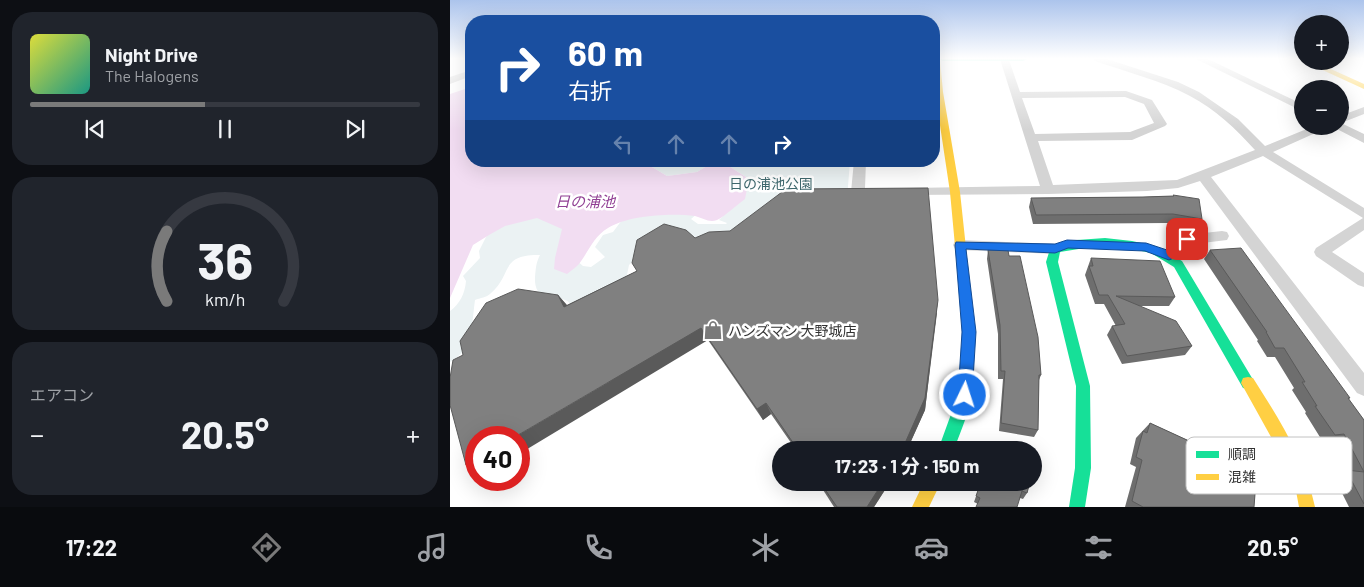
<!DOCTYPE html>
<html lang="ja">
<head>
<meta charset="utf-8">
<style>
  :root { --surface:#171b24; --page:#20242c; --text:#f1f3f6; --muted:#9ea1a6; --line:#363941; --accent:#7a7a7a }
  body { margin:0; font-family:Barlow,"Noto Sans JP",sans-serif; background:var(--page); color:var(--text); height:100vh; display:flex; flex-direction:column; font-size:19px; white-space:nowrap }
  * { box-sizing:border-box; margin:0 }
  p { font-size:16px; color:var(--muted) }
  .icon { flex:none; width:28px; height:28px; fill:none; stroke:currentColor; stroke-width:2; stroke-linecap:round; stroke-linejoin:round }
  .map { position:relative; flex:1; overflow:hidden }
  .panel { display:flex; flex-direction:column; gap:12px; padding:12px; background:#0d0f14; width:450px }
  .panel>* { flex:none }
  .hud { position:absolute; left:15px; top:15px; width:475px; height:152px; border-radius:20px; box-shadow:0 5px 20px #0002; background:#1a4fa0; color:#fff; overflow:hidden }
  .tools { position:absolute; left:844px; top:15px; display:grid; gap:10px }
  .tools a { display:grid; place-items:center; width:55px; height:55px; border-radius:50%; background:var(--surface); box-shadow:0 5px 20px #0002; font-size:25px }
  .speed { position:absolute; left:15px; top:426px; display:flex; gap:10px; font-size:25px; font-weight:700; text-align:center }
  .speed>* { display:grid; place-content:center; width:65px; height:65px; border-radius:50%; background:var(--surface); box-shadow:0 5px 20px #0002; line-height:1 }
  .speed .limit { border:8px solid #d22; background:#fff; color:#111 }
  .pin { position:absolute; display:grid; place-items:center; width:42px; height:42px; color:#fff; margin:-21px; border-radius:10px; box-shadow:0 2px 8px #0006 }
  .me { position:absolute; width:55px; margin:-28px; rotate:4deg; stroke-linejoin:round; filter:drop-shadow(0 0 4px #0008) }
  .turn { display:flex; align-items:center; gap:18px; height:105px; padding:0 20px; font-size:22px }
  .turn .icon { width:65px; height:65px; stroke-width:2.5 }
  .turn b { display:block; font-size:35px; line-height:42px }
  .lanes { display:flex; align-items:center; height:48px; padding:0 20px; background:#0003; justify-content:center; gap:25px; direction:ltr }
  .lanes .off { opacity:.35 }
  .big { font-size:38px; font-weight:700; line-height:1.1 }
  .panel .card { flex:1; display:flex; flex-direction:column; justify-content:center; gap:8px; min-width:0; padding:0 18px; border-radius:20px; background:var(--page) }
  .panel .dial { align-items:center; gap:0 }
  .dial svg { height:130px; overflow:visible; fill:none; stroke:var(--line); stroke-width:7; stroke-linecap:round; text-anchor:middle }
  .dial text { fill:var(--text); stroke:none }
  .song { display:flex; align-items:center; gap:15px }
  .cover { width:60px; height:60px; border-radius:8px; background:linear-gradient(135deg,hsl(60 70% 55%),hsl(170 70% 35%)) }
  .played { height:5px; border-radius:2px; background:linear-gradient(90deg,var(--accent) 45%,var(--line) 45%) }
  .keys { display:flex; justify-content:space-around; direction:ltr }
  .heat { display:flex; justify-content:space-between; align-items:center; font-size:28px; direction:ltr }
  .trip { position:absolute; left:322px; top:441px; width:270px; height:50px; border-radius:25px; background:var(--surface); box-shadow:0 5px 20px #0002; font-weight:700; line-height:50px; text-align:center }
  .menu { display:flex; height:80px; justify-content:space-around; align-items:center; background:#090b0e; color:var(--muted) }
  .menu .icon { width:35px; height:35px }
  .menu .selected { color:var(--accent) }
  .menu b { font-size:22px; color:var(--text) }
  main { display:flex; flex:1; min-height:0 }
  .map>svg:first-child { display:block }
  .green { fill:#ebf2f3 }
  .water { fill:#f2ddf2 }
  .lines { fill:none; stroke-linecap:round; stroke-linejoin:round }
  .street { fill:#d4d4d4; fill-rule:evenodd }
  .fast { fill:#16e098; fill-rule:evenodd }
  .slow { fill:#ffcf43; fill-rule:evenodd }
  .wall { fill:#6e6e6e }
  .shaded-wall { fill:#5a5a5a }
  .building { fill:#808080; stroke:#5a5a5a }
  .route { fill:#1a73e8; stroke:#114b97 }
  .labels { text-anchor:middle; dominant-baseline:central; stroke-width:5; stroke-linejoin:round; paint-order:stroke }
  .park-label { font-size:14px; fill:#3f696e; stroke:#fff }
  .poi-label { font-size:14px; fill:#323232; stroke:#fff; text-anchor:start }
  .water-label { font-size:15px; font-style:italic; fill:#914094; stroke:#fff }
  .key { fill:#fff; stroke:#c2c2c2; stroke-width:1 }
  .key-label { font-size:14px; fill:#323232 }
</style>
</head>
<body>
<main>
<section class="panel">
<div class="card">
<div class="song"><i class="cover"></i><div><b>Night Drive</b><p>The Halogens</p></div></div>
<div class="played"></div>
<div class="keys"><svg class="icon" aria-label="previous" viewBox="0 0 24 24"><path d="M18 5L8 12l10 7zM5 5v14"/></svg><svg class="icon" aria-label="pause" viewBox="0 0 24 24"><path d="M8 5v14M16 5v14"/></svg><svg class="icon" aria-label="next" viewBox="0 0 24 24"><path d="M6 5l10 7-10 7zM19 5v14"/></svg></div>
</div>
<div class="card dial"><svg viewBox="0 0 100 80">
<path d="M14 69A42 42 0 1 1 86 69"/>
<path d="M14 69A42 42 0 0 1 14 26" stroke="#7a7a7a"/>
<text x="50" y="56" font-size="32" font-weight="700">36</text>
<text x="50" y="72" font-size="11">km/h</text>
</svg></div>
<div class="card"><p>エアコン</p>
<div class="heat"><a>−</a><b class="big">20.5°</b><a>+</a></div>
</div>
</section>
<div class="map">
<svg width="914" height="507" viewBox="0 0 914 507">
  <rect width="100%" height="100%" fill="#fff"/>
  <g class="green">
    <polygon points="109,161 265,161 247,172 217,176 202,167 126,166"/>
    <path d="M271 161H400L397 199 277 233 245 240H208L183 257 182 262 179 265 176 280 124 308C121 305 119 301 115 300 100 294 84 301 85 277 86 267 86 263 90 255 49 254 63 275 40 294 37 297 30 298 25 300 22 321 23 351 0 362V311C10 304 15 293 16 281L13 276 30 258 29 251 39 231 78 216H116L119 254 133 266 141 267 155 257 145 247 153 235 163 232 178 212 248 213 241 219 248 224H276L277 223 269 220 276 213 299 179Z"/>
  </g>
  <path class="water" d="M21 87V161H109L126 166 202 167 217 176 247 172 265 161H271L299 179 295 199C288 204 274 217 267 220 259 223 253 218 245 216 221 213 179 215 158 228 143 237 139 251 129 264 126 267 121 271 117 274L104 269 105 258 112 229 87 218 55 226 39 235 23 245 0 298V94Z"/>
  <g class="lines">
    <g class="street">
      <path d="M550 59 559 60 570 92 676 91 702 100 717 124 715 126 682 140 588 141 603 185 727 180 805 150C786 129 765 109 740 96 710 80 676 72 645 61L643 59H657L728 82 749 92 788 119 815 146 864 126H881L823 152 914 208V230L882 252 914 273V287L908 285 866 256 864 252 866 248 913 218 813 156 761 177 914 373V396L907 393 750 181 728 188 697 191 598 194 454 195 452 192 454 189 459 188 590 186ZM675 97 694 104 704 123 680 132 585 134 572 98Z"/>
      <polygon points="746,59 758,59 852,104 852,111"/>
      <polygon points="21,70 21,76 0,84 0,77"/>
      <polygon points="914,107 914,114 891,123 914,134 914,143 885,128 883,126 890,126 890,116"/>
      <polygon points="404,161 416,161 415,188 428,189 430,192 428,195 403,195 401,192"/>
      <path d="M772 231 777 232 779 236 777 240 736 245C730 253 725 264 714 260L711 256 727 236Z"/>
      <polygon points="510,240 605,244 610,245 612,249 610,253 605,254 510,250 505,249 503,245 505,241"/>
    </g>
    <g class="fast">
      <polygon points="489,59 577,59 573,61 493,61"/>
      <polygon points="655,238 682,241 705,246 732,261 805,383 803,388 798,389 793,388 724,267 701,253 682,249 641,247 610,252 608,262 640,386 641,468 635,507 619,507 625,468 626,386 596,262 601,246 627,240"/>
      <path d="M516 373 521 375C529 392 510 432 504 450H488L508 395 511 375Z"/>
    </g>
    <g class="slow">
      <polygon points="484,59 490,59 493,92 510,192 525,332 523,379 521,383 516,385 511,383 509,379 513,332 500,192 485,92"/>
      <polygon points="853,61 863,61 914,84 914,89"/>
      <path d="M798 377 803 378C829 419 855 459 865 507H849L846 491 836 464 791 383 793 378Z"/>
      <polygon points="474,482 491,482 479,507 462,507"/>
    </g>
  </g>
  <g class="wall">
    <polygon points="723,195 752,219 746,228 718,223 583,224 579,207 581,198 693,197 723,196"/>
    <polygon points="245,238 487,313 475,410 457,450 346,450 321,414 313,420 258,340 26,438 26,471 16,465 13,355 108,295 117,305 187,271"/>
    <polygon points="538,250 559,256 591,375 589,380 588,430 584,437 549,431 553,379 548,379 548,334 537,259"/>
    <polygon points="760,250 900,398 898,399 914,420 914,507 899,507 884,477 897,470 882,441 873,442 855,413 856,412 842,390 844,388 825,357 817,357 807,341 808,340 754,259"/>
    <polygon points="641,258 725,297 719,306 689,306 742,346 735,355 672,364 657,335 662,326 666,326 654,304 645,304 635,275"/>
    <polygon points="700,423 757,449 757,446 766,439 816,485 806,492 805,491 804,507 675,507 686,467 680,464 686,438"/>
    <polygon points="368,482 440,482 424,507 384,507"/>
    <polygon points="531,482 580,482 577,493 573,499 570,498 528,504 524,502"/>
  </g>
  <g class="shaded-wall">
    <polygon points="108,295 119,308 114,307"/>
    <polygon points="488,300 475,410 457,450 452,450"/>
    <polygon points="251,328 258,340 69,454 69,438 63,438"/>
    <polygon points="316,403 321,414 313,420 307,409"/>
    <polygon points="26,459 26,471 16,465"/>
    <polygon points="433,482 440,482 424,507 417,507"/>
  </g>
  <g class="building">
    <polygon points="478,188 488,300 475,398 452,450 348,450 316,403 307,409 251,328 63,438 26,438 26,459 16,465 0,405 0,378 3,360 13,355 10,341 36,303 68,289 108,295 114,307 187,271 182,263 187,240 214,224 236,230 245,238 259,232 280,231 336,189"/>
    <polygon points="723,195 749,199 752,219 723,214 586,215 581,198 693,197 724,196"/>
    <polygon points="791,248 900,398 898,398 914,420 914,504 896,470 914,472 894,434 885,435 865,406 867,406 852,382 855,382 834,348 825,348 816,332 817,332 760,250"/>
    <polygon points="538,250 558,250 559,256 570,256 588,337 591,375 589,375 588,430 551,423 555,371 551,371 550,325"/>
    <polygon points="641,258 710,261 725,297 666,296 726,321 742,346 677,356 662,326 675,324 658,295 649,295 639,266 643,266"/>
    <polygon points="700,423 763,452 766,439 818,463 816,485 806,481 804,507 693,507 682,501 692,460 686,457 693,431 697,433"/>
    <polygon points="545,442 551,442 568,450 542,450"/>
    <polygon points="584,457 587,458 584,468"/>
    <polygon points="370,482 433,482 417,507 387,507"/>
    <polygon points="531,482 580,482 577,493 572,491 567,507 526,507 530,498 526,496"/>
  </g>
  <linearGradient id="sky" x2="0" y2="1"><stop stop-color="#acc4ec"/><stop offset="0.45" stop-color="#fff"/><stop offset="1" stop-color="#fff" stop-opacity="0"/></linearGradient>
  <rect width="914" height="130" fill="url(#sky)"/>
  <path class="route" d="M737 235 741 236 742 239 741 242C731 245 729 257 719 260L695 251 618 248 605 253 516 249 526 332 522 395 520 399 515 401 510 399 508 395 512 332 505 245 506 242 605 244 617 240 696 243 717 250 728 237Z"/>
  <defs>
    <g id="shop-bare" transform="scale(1.5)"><path d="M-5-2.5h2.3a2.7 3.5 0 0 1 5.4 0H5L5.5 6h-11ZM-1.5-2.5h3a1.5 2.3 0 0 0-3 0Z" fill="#7a7a7a" stroke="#fff" stroke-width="2.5" paint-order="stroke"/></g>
  </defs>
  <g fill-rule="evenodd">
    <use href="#shop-bare" x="263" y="330"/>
  </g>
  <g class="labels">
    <g class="park-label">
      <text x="321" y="183">日の浦池公園</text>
    </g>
    <g class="poi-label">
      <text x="278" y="330">ハンズマン 大野城店</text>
    </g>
    <g class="water-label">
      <text x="135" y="201">日の浦池</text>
    </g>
  </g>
  <rect x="736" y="437" width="166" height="57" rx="8" class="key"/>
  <rect x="746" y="451" width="23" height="7" fill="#16e098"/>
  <rect x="746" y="474" width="23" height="6" fill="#ffcf43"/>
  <g class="key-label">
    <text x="778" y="459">順調</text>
    <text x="778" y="482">混雑</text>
  </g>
</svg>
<div class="tools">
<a>+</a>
<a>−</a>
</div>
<div class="speed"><div class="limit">40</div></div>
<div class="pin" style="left:737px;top:239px;background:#d93025"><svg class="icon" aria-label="arrive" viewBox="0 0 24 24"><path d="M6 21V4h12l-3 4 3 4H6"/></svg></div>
<svg class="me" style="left:515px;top:395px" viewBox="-20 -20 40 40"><circle r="17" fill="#1a73e8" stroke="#fff" stroke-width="3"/><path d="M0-11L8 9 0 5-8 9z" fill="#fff"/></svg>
<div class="trip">17:23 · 1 分 · 150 m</div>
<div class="hud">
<div class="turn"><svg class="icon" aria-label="right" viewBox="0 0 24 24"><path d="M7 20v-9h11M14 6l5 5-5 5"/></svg><div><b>60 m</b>右折</div></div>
<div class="lanes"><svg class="icon off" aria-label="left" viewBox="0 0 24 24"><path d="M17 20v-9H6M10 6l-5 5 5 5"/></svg><svg class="icon off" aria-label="ahead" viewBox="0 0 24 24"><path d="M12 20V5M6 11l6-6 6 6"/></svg><svg class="icon off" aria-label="ahead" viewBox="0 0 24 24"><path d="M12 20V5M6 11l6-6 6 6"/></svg><svg class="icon" aria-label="right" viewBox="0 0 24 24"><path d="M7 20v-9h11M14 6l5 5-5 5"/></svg></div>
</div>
</div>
</main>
<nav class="menu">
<b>17:22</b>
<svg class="icon selected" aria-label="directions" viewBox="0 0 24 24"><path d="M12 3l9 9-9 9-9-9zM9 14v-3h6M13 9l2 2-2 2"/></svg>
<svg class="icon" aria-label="music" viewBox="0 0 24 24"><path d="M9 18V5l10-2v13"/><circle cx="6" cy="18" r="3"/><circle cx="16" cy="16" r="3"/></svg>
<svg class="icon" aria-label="phone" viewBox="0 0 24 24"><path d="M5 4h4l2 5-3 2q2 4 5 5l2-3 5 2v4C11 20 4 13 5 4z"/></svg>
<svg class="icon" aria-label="climate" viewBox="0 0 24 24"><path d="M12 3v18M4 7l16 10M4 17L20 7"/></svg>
<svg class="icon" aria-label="car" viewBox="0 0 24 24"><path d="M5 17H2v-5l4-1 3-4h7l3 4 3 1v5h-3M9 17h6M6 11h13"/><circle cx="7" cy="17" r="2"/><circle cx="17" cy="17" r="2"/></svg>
<svg class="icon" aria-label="filters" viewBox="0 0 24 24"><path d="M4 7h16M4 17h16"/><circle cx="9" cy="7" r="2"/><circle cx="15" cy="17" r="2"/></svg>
<b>20.5°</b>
</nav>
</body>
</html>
